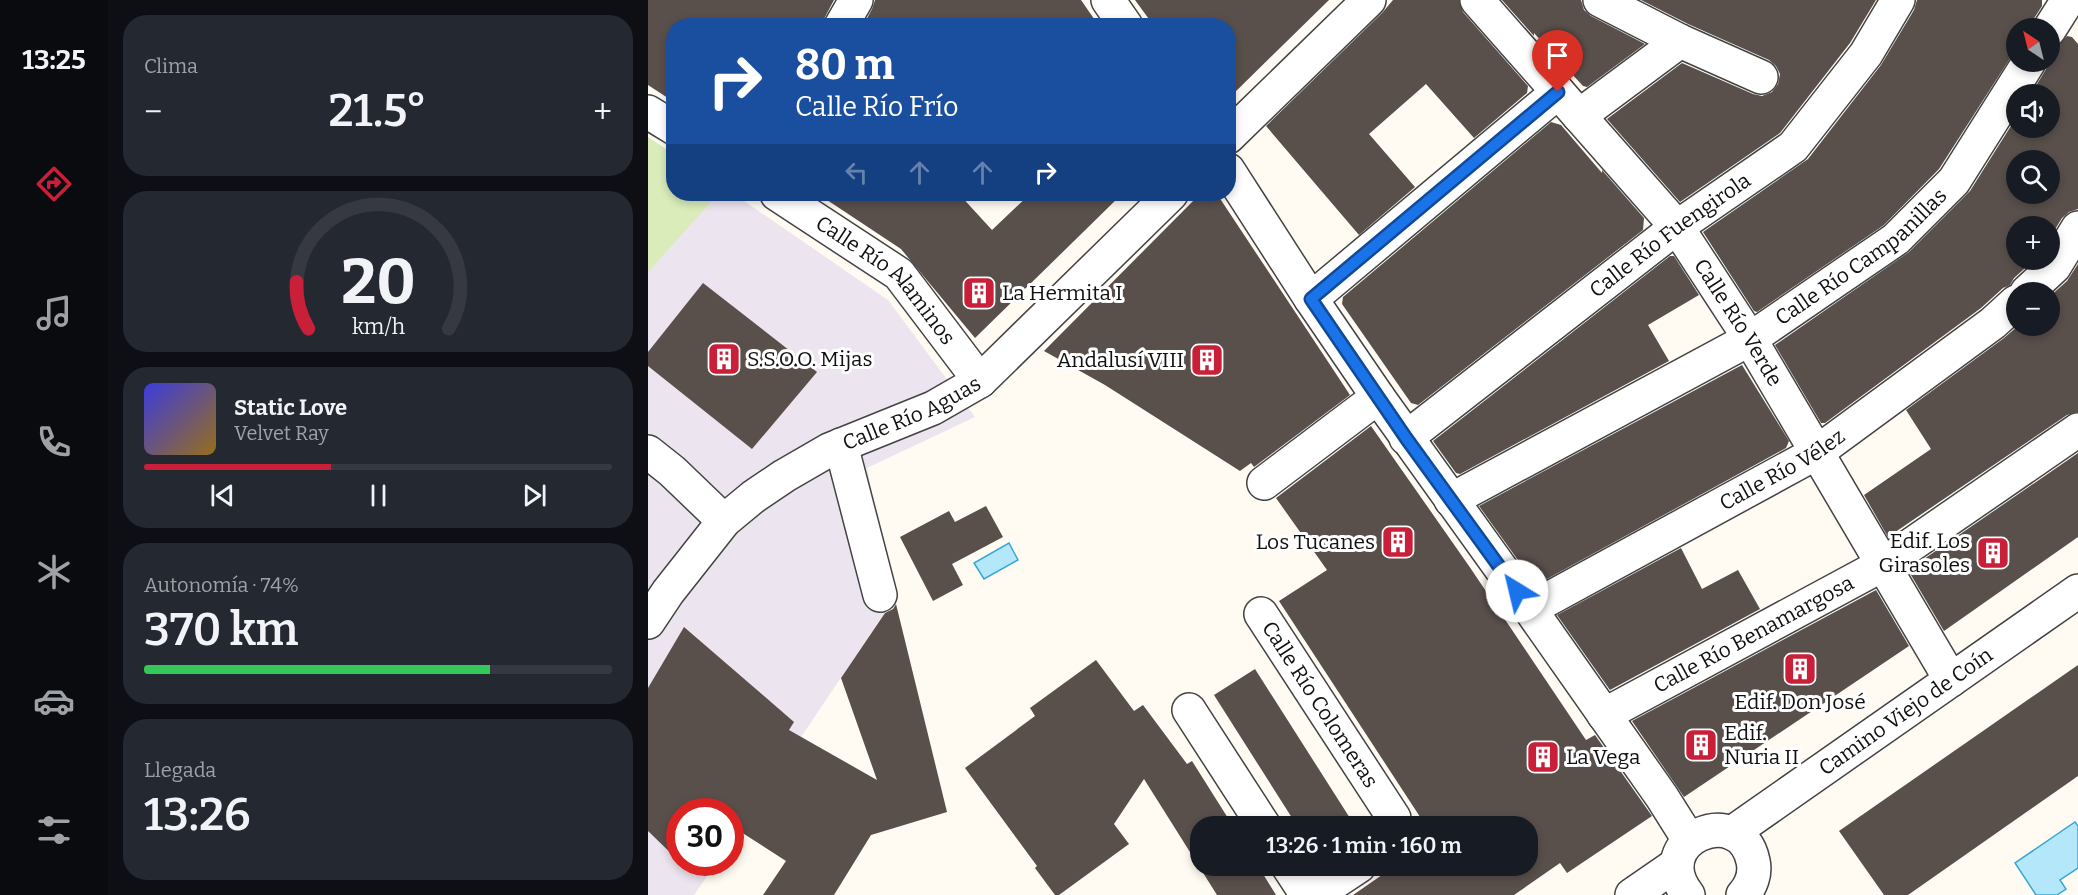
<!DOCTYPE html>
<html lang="es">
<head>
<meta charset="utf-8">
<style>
  :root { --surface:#171b24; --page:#242831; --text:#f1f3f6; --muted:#9ea1a6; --line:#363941; --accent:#c91f38 }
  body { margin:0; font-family:Bitter,serif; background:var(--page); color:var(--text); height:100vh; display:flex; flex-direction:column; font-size:22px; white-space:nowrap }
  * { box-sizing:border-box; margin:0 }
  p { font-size:20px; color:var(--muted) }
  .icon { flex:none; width:33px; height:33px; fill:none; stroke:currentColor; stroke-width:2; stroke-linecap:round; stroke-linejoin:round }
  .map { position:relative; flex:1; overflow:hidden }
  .drawer { display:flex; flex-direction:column; gap:15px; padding:15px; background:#0d0f14; width:540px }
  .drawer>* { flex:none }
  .guide { position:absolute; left:18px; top:18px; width:570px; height:183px; border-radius:24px; box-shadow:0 3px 9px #0003; background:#1a4fa0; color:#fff; overflow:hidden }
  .needle { width:39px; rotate:325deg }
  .controls { position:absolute; left:1358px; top:18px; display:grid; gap:12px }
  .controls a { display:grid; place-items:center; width:54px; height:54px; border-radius:50%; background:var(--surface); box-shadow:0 3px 9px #0003; font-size:30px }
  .speed { position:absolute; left:18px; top:798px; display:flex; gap:12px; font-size:30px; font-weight:700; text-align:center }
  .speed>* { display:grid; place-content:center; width:78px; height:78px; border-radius:50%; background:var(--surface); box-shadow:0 3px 9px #0003; line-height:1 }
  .speed .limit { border:9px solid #d22; background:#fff; color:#111 }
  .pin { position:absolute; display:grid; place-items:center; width:51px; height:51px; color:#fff; margin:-62px -26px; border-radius:50% 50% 50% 0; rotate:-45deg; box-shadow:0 0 6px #0007 }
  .pin .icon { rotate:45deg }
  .me { position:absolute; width:66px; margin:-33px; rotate:324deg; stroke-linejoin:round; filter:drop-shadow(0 0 4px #0008) }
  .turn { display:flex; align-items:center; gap:21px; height:126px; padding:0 30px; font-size:27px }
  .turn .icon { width:78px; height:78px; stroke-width:2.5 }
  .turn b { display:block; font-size:42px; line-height:51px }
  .lanes { display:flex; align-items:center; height:57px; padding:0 30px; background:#0003; justify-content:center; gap:30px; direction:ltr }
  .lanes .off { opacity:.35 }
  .big { font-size:45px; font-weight:600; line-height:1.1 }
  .drawer .card { flex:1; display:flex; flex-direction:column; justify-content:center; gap:9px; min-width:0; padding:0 21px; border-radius:24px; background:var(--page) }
  .drawer .dial { align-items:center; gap:0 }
  .dial svg { height:156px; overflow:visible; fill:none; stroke:var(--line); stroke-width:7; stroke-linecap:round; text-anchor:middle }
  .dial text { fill:var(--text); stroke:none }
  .song { display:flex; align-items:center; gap:18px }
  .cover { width:72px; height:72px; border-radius:9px; background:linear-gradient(135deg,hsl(240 70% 55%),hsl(40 70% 35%)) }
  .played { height:6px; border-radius:3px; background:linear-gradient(90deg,var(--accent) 40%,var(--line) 40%) }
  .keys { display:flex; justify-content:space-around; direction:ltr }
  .heat { display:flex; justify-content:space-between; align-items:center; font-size:33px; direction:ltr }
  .charge { height:9px; border-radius:4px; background:linear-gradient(90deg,#34c759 74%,var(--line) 0) }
  .trip { position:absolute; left:542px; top:816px; width:348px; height:60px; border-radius:24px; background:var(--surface); box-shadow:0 3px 9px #0003; font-weight:600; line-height:60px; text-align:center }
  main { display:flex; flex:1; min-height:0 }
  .menu { display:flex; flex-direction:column; width:108px; justify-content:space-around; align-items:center; background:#090b0e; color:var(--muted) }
  .menu .icon { width:42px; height:42px }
  .menu .current { color:var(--accent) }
  .menu b { font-size:27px; color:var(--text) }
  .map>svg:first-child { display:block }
  .industrial { fill:#ece4ee }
  .green { fill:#d9ecb9 }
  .water { fill:#b4e7f9; stroke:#37a6d5; stroke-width:1.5 }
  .building { fill:#594f4b; fill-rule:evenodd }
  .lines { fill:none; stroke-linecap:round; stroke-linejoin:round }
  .minor-casing { stroke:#434343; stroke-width:36 }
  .minor { stroke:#fff; stroke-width:33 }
  .route-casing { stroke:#114b97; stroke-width:15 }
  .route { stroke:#1a73e8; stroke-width:10 }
  .labels { text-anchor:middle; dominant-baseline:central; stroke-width:6; stroke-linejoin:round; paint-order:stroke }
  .street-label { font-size:21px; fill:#101010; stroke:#fff }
  .poi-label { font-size:21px; fill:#101010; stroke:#fff; text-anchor:start }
</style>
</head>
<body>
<main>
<nav class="menu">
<b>13:25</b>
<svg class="icon current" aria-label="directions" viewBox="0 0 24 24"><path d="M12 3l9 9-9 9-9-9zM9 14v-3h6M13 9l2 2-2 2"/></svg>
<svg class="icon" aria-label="music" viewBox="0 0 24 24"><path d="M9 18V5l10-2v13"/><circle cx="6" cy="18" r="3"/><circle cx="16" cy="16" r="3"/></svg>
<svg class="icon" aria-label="phone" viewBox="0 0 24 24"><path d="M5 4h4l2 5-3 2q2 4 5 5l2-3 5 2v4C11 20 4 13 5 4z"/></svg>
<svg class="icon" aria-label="climate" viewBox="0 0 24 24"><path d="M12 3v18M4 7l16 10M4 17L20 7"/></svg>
<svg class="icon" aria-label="car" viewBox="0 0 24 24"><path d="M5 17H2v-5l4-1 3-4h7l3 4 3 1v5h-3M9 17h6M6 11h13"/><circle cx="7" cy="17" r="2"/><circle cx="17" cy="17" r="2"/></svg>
<svg class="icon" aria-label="filters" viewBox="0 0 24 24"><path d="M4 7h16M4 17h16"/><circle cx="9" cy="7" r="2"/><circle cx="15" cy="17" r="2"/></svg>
</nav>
<section class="drawer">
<div class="card"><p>Clima</p>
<div class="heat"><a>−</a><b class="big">21.5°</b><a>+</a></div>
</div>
<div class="card dial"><svg viewBox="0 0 100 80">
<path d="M14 69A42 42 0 1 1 86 69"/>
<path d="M14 69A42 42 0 0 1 8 45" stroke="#c91f38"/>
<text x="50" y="56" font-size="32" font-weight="700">20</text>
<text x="50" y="72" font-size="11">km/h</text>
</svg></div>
<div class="card">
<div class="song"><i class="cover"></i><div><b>Static Love</b><p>Velvet Ray</p></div></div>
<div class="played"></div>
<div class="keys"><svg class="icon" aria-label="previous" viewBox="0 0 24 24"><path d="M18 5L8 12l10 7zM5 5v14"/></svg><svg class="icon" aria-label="pause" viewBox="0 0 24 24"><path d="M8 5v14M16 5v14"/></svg><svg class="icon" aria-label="next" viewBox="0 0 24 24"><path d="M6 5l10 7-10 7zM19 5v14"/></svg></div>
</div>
<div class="card"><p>Autonomía · 74%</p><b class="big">370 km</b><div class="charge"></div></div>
<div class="card"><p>Llegada</p><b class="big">13:26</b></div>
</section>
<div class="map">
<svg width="1430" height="895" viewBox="0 0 1430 895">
  <rect width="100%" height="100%" fill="#fffbf2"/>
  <polygon class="industrial" points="0,137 25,154 26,194 86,194 240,300 327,417 219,468 246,599 83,841 82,812 32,812 32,862 68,863 46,895 0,895"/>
  <polygon class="green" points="0,137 25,154 26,194 70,194 0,272"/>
  <g class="water">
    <polygon points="361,543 370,560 336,579 326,563"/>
    <polygon points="1427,822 1430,826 1430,868 1412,880 1418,889 1409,895 1388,895 1367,863"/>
  </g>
  <g class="building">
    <polygon points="0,0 186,0 177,17 174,26 26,26 26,102 0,85"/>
    <polygon points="227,0 433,0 451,26 215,26 224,9"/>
    <polygon points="487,0 681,0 580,99 580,26 506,26"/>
    <polygon points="745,0 811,0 815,12 880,86 879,93 826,138 778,84 721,134 767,187 711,235 618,126 734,13"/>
    <polygon points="854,0 933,0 936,10 943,16 997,44 939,87 935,86 886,33 886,36"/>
    <polygon points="993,0 1228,0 1202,43 1132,133 1032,202 959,119 1034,63 1105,94 1114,96 1124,92 1130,84 1132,74 1128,66 1121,60 1040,24"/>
    <polygon points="1269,0 1394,0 1394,6 1385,20 1382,28 1368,28 1368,49 1291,169 1236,225 1109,312 1106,311 1055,232 1160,159 1233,65 1266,10"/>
    <path d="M1419 36 1424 37 1430 44V209L1421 212 1414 218 1401 239V226H1368V260H1386L1366 278 1362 285 1355 288 1333 308 1177 423H1173L1127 345 1261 252 1322 191 1368 118V128H1401V94H1383L1397 71 1401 62V49L1410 46ZM1368 160H1401V194H1368Z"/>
    <polygon points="903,122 913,125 954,173 954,170 996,218 995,230 770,405 763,403 694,304 695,297"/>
    <polygon points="170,194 311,194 344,230 382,194 474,194 327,338 253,249"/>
    <polygon points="552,194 569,194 702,395 606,467 603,463 592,471 457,385 396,351"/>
    <polygon points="1022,256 1026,256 1051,295 1000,325 1021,361 812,474 808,473 785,441"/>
    <polygon points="1430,264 1430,412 1419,415 1240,537 1216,495 1283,449 1258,410 1356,338 1370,326 1401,326 1401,297 1419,281"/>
    <polygon points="55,283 169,372 104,449 0,366 0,352"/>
    <polygon points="1094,365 1141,441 1138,448 888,585 831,506"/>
    <polygon points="723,426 821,566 938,740 947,735 1004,816 919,873 912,863 866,895 705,895 747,866 879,866 879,826 778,826 631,601 679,570 628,498"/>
    <polygon points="1430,453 1430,537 1296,631 1260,570"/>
    <polygon points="338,506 355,537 304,564 315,585 285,601 252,537 301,511 307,522"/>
    <polygon points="1033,548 1054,589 1090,570 1112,609 962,690 909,615"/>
    <polygon points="1228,590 1261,646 1036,797 984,721"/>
    <polygon points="248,604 299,812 223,835 186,895 115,895 138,861 82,825 82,812 32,812 32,862 0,831 0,688 36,627 146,722 141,730 229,780 193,678 237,613 245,609"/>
    <polygon points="448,660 486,711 495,705 539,764 544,761 585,826 552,826 552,866 610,866 628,895 569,895 496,779 466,824 481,844 411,895 407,895 387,868 389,866 317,768 387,716 382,708"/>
    <polygon points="1430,665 1430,776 1260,895 1236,895 1191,831"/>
    <polygon points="607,669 707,826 649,826 646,821 566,695"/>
  </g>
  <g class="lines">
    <g class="minor-casing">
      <g id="minor">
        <polyline points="460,0 478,26"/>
        <path id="s1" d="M829 0 1029 227 1102 339 1303 680"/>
        <polyline points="193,26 208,0"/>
        <polyline points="1401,30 1420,0"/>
        <polyline points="1032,41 1113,77"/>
        <polyline points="0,112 26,128"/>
        <polyline points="931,116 1032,41 952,0"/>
        <polyline points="580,137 721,0"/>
        <polyline points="580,170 663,299 730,397 882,609 1014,797 1041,840"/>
        <path id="s2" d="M129 194 251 274 332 381"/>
        <polyline points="1379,292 1406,267 1430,228"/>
        <polyline points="663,299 910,92"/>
        <path id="s3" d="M758 438 1029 227 1145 147 1218 54 1250 0"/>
        <polyline points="193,445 232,595"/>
        <polyline points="0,452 24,471 76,521"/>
        <polyline points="616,483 730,397"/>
        <path id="s4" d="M803 500 1102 339 1248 239 1306 181 1381 62"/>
        <path id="s5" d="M882 609 1168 453 1345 323 1368 302"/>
        <path id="s6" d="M613 614 746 818 745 826"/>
        <path id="s7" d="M0 622 20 592 76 521 105 497 136 476 181 450 285 408 332 381 523 194"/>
        <polyline points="541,710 616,826"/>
        <path id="s8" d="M956 715 1234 565 1430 430"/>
        <path id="s9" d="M1084 833 1430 591"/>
        <polyline points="640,866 659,895"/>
        <polyline points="667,895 711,866"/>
        <polyline points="984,895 1029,864"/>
        <path d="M1040 895C997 840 1092 800 1105 861 1108 874 1103 886 1095 895"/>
      </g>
    </g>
    <use href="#minor" class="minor"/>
  </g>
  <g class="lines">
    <g class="route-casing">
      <polyline id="route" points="869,591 758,438 663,299 910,92"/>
    </g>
    <use href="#route" class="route"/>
  </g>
  <defs>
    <g id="building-square" transform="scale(1.725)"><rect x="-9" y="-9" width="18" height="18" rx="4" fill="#c91f38" stroke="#fff"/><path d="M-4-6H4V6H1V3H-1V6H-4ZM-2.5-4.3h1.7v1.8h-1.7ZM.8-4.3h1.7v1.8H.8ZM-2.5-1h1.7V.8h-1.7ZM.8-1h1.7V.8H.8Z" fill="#fff"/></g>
  </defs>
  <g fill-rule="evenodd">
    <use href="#building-square" x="331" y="293"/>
    <use href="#building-square" x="76" y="359"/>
    <use href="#building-square" x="559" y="360"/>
    <use href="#building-square" x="750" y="542"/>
    <use href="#building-square" x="1345" y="553"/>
    <use href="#building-square" x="1152" y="669"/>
    <use href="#building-square" x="1053" y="745"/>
    <use href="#building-square" x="895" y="757"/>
  </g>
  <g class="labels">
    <g class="street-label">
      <text stroke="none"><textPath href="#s3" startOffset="333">Calle Río Fuengirola</textPath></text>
      <text stroke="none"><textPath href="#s4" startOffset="478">Calle Río Campanillas</textPath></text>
      <text stroke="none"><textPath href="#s2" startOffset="140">Calle Río Alaminos</textPath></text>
      <text stroke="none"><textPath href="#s1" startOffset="416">Calle Río Verde</textPath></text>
      <text stroke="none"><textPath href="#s7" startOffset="344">Calle Río Aguas</textPath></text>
      <text stroke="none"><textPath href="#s5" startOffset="288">Calle Río Vélez</textPath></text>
      <text stroke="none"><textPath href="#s8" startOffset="170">Calle Río Benamargosa</textPath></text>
      <text stroke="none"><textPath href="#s6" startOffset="108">Calle Río Colomeras</textPath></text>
      <text stroke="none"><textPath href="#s9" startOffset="212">Camino Viejo de Coín</textPath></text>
    </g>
    <g class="poi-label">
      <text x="354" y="293">La Hermita I</text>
      <text x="99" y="359">S.S.O.O. Mijas</text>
      <text x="536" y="360" text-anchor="end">Andalusí VIII</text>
      <text x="1322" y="541" text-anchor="end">Edif. Los<tspan x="1322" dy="24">Girasoles</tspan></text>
      <text x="727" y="542" text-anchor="end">Los Tucanes</text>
      <text x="1152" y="702" text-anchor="middle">Edif. Don José</text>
      <text x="1076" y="733">Edif.<tspan x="1076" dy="24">Nuria II</tspan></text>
      <text x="918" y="757">La Vega</text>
    </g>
  </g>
</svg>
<div class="controls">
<a><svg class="needle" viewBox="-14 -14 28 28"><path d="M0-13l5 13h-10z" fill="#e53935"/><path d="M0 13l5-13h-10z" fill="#9ea1a6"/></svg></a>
<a><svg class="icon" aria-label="sound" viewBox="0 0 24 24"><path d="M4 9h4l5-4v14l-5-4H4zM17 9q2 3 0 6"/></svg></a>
<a><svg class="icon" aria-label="search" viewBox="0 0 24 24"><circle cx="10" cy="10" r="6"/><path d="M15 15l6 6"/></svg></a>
<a>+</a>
<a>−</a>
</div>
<div class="speed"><div class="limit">30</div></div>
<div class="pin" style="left:910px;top:92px;background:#d93025"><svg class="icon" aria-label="arrive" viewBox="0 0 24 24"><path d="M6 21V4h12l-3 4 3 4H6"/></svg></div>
<svg class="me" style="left:869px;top:591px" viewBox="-20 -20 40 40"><circle r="19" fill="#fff"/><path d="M0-13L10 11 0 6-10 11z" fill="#1a73e8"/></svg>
<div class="trip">13:26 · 1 min · 160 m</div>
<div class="guide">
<div class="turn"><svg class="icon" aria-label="right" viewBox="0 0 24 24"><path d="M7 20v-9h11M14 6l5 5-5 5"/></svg><div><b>80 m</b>Calle Río Frío</div></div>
<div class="lanes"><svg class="icon off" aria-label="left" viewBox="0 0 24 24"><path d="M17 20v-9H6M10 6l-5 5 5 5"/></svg><svg class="icon off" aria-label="ahead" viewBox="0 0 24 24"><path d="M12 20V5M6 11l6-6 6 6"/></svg><svg class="icon off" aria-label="ahead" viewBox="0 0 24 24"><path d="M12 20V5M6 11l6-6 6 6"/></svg><svg class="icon" aria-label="right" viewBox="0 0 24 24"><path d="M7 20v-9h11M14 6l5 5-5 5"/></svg></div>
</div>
</div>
</main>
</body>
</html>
